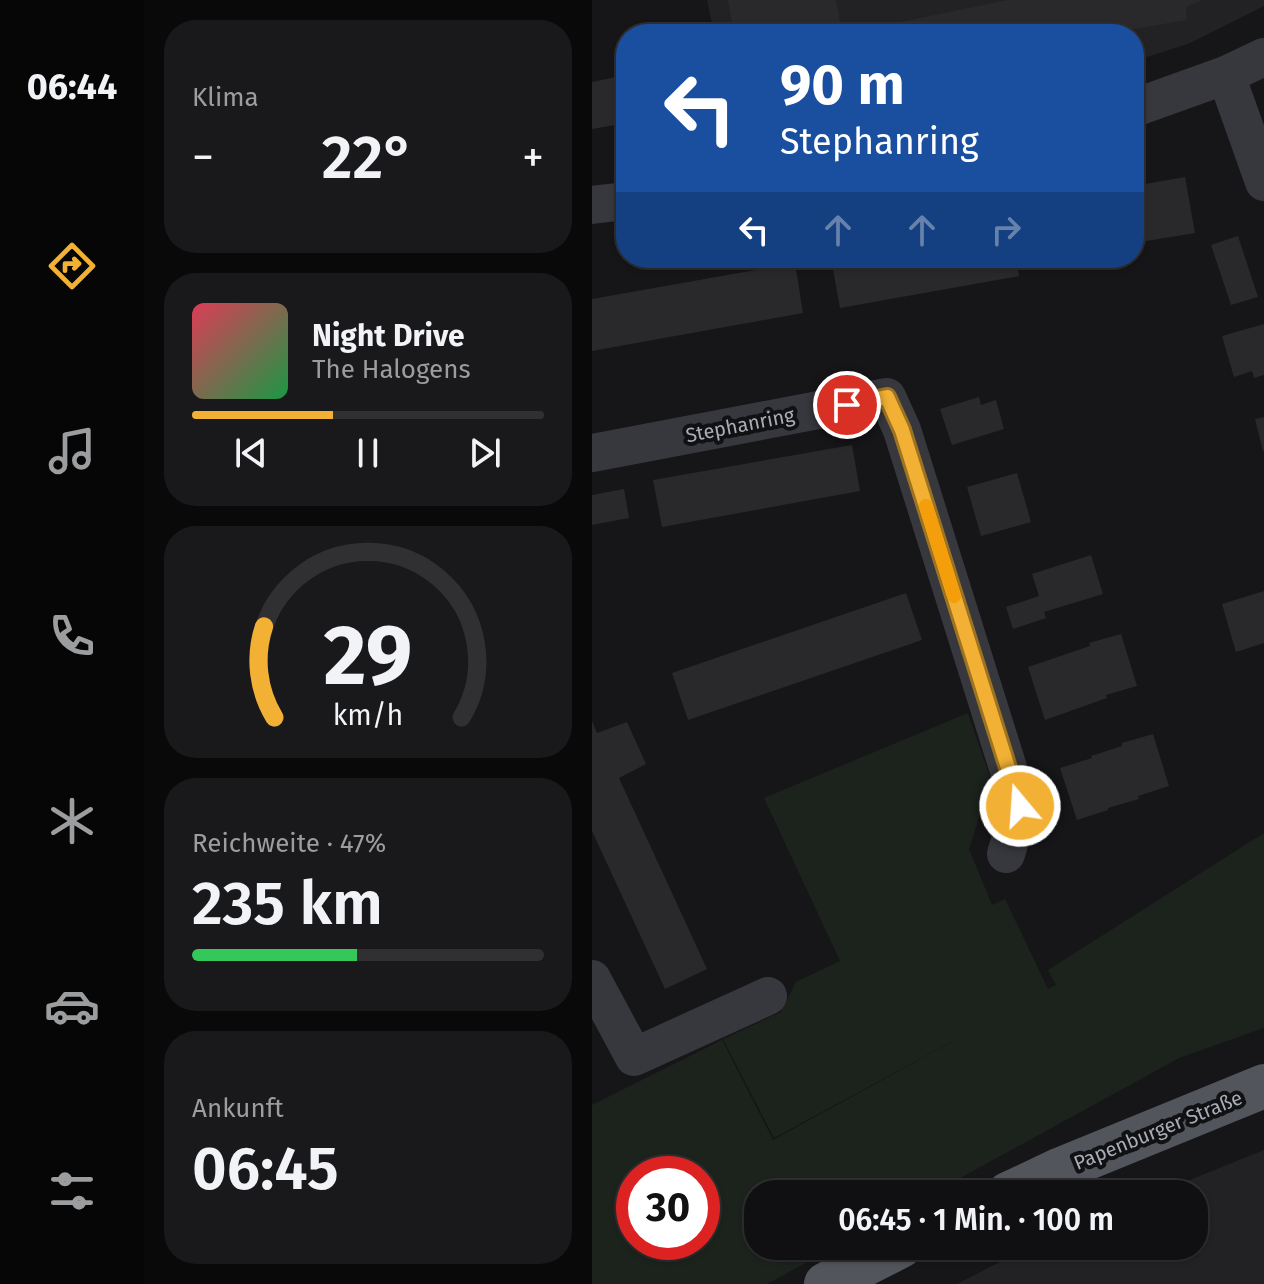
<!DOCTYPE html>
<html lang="de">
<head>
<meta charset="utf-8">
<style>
  :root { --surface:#101012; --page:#19191b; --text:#f1f3f6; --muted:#9c9d9f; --line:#303032; --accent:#f2b134 }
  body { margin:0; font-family:"Fira Sans",sans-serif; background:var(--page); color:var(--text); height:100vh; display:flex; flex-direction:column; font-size:30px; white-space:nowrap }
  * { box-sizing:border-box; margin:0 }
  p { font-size:26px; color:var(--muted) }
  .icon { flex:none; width:44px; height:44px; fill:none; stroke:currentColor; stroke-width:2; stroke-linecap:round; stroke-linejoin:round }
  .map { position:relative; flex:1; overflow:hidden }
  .drawer { display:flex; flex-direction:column; gap:20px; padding:20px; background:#09090a; width:448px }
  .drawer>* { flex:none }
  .hud { position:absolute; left:24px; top:24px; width:528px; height:244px; border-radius:32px; box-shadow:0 2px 6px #0004,0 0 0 2px var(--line); background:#1a4fa0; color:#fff; overflow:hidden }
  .speed { position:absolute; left:24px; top:1156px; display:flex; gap:16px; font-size:40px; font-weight:700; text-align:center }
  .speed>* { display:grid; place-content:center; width:104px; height:104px; border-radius:50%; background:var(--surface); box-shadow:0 2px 6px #0004,0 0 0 2px var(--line); line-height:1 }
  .speed .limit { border:12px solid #d22; background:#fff; color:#111 }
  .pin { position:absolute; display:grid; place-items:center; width:68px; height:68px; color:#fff; margin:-34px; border:4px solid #fff; border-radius:50%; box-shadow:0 2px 8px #0007 }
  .me { position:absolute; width:88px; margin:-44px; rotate:342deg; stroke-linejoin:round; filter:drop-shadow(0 0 6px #0008) }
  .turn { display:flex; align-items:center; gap:28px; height:168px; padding:0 32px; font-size:36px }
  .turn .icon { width:104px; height:104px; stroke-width:2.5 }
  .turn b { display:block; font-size:56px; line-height:68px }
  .lanes { display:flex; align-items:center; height:76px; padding:0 32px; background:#0003; justify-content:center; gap:40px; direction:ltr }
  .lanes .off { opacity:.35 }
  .big { font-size:60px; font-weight:600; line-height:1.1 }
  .drawer .tile { flex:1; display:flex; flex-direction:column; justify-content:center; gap:12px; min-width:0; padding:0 28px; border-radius:32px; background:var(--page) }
  .drawer .dial { align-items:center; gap:0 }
  .dial svg { height:208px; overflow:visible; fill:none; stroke:var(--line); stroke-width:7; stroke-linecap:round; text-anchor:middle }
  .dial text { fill:var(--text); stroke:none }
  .song { display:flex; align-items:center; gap:24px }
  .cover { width:96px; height:96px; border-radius:12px; background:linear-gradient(135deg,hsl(350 70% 55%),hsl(140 70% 35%)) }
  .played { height:8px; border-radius:4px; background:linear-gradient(90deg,var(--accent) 40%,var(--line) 40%) }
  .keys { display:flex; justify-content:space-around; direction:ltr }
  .heat { display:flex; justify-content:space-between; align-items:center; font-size:44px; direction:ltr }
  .charge { height:12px; border-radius:6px; background:linear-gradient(90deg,#34c759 47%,var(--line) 0) }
  .trip { position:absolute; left:152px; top:1180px; width:464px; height:80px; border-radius:32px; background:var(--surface); box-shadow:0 2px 6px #0004,0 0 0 2px var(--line); font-weight:600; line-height:80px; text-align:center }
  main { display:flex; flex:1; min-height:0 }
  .tab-bar { display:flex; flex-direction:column; width:144px; justify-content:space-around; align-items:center; background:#060607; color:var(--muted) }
  .tab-bar .icon { width:56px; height:56px }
  .tab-bar .selected { color:var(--accent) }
  .tab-bar b { font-size:36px; color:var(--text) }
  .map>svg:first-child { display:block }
  .built { fill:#222225 }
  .green { fill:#1c231d; fill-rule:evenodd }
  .building { fill:#29292c }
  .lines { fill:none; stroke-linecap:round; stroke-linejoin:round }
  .minor { stroke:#37383d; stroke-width:38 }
  .primary { stroke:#53555c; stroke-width:44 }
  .route-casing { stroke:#9d7322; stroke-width:20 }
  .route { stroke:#f2b134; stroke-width:14 }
  .slow { stroke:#f59e0b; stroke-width:14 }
  .labels { text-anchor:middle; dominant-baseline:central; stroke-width:8; stroke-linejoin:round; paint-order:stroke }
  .street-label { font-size:20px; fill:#a8adb8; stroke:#111113 }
</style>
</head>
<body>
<main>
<nav class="tab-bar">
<b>06:44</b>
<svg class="icon selected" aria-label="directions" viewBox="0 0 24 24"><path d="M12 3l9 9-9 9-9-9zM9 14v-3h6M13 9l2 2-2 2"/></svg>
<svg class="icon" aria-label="music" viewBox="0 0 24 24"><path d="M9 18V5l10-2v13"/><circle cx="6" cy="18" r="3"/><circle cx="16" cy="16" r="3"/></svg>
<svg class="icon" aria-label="phone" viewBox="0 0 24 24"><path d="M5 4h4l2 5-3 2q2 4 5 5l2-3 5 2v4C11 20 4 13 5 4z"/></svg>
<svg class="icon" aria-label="climate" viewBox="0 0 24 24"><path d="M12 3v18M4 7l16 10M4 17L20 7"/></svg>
<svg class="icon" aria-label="car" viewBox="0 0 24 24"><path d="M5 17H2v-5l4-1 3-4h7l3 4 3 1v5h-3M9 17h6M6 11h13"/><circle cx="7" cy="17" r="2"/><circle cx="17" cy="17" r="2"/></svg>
<svg class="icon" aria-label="filters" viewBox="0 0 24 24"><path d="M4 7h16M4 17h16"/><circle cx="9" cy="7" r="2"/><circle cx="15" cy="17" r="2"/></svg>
</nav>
<section class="drawer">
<div class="tile"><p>Klima</p>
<div class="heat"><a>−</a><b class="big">22°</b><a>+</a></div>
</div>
<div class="tile">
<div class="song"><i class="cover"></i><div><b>Night Drive</b><p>The Halogens</p></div></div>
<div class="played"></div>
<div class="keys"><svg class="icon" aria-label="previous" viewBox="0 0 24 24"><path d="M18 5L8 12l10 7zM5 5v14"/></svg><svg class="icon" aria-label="pause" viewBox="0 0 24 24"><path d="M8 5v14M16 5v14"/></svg><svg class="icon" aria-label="next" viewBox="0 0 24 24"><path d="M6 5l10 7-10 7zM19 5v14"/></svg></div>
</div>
<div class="tile dial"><svg viewBox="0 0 100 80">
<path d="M14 69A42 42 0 1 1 86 69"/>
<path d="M14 69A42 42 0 0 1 10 34" stroke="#f2b134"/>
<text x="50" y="56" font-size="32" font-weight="700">29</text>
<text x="50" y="72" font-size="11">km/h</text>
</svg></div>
<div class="tile"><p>Reichweite · 47%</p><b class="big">235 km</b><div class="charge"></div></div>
<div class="tile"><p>Ankunft</p><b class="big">06:45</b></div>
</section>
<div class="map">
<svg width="672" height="1284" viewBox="0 0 672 1284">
  <rect width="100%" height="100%" fill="#161618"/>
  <g class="built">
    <polygon points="115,0 672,0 672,6 596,44 542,61 542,34 122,34"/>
    <polygon points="672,1150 672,1284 365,1284 439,1246 602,1246 602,1194 563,1194"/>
  </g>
  <path class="green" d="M376 713 399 780 377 849 400 905 413 899 456 989 464 985 456 970 672 833V1028L587 1058 339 1194H166V1246H245L175 1284H0V1105L130 1040 181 1140 409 1015 182 1138 131 1039 189 1012 204 982 248 961 172 798ZM42 1174H110V1242H42Z"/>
  <g class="building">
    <polygon points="136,0 244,0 250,34 416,0 611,0 594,7 595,20 513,34 142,34"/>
    <polygon points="34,75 34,123 0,129 0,82"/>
    <polygon points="593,177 603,233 542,243 542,186"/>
    <polygon points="646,236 666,297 639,305 619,245"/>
    <polygon points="239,258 483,258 483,260 426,270 427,276 248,308"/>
    <polygon points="203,263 211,313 0,351 0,299"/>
    <polygon points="672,324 672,375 662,378 660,371 642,377 630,336"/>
    <polygon points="387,397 389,405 404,400 412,429 360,445 348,409"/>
    <polygon points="672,417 672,451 671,451 663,419"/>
    <polygon points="260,445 268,491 70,527 61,480"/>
    <polygon points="425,473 439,522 389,536 375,487"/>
    <polygon points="32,489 37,518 0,525 0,495"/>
    <polygon points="499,555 511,594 452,612 454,618 421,629 414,607 447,596 440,574"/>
    <polygon points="672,591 672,643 644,652 630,604"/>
    <polygon points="314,593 330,640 96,720 80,673"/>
    <polygon points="529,634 545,686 514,695 515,698 453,720 436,667 498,646 497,643"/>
    <polygon points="0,721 5,733 35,722 54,764 27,778 115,969 73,989 0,831"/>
    <polygon points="561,734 577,786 546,796 547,799 516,808 516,810 485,820 468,768 500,758 499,756 530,746 530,743"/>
  </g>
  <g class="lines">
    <g class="minor">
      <polyline points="634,75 672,182"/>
      <polyline points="542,108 634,75 672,57"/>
      <polyline points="0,205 34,201"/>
      <polyline points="0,453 295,397 310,430 428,806 414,854"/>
      <polyline points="0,979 42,1057 176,996"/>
    </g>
    <g class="primary">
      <polyline points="416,1194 469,1169 672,1086"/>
      <polyline points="234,1284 309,1246"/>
    </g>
  </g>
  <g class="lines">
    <g class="route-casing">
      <polyline id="route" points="255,405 295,397 310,430 428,806"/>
    </g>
    <use href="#route" class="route"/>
    <polyline class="slow" points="334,506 362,596"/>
  </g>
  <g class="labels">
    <g class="street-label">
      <text transform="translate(148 425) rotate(-11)">Stephanring</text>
      <text transform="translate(566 1130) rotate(-22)">Papenburger Straße</text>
    </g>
  </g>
</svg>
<div class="speed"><div class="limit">30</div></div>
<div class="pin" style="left:255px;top:405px;background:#d93025"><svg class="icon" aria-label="arrive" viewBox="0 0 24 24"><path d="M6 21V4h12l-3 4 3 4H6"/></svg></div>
<svg class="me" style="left:428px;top:806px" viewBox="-20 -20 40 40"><circle r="17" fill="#f2b134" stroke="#fff" stroke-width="3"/><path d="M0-11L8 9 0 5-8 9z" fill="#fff"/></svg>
<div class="trip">06:45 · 1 Min. · 100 m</div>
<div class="hud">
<div class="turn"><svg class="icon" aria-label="left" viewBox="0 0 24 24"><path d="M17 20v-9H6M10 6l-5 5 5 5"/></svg><div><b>90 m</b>Stephanring</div></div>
<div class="lanes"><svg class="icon" aria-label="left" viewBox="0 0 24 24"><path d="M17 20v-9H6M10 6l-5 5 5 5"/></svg><svg class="icon off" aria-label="ahead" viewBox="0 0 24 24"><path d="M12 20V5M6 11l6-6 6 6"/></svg><svg class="icon off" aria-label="ahead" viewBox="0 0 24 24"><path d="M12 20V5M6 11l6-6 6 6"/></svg><svg class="icon off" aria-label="right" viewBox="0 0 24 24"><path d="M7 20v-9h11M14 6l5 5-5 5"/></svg></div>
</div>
</div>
</main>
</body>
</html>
